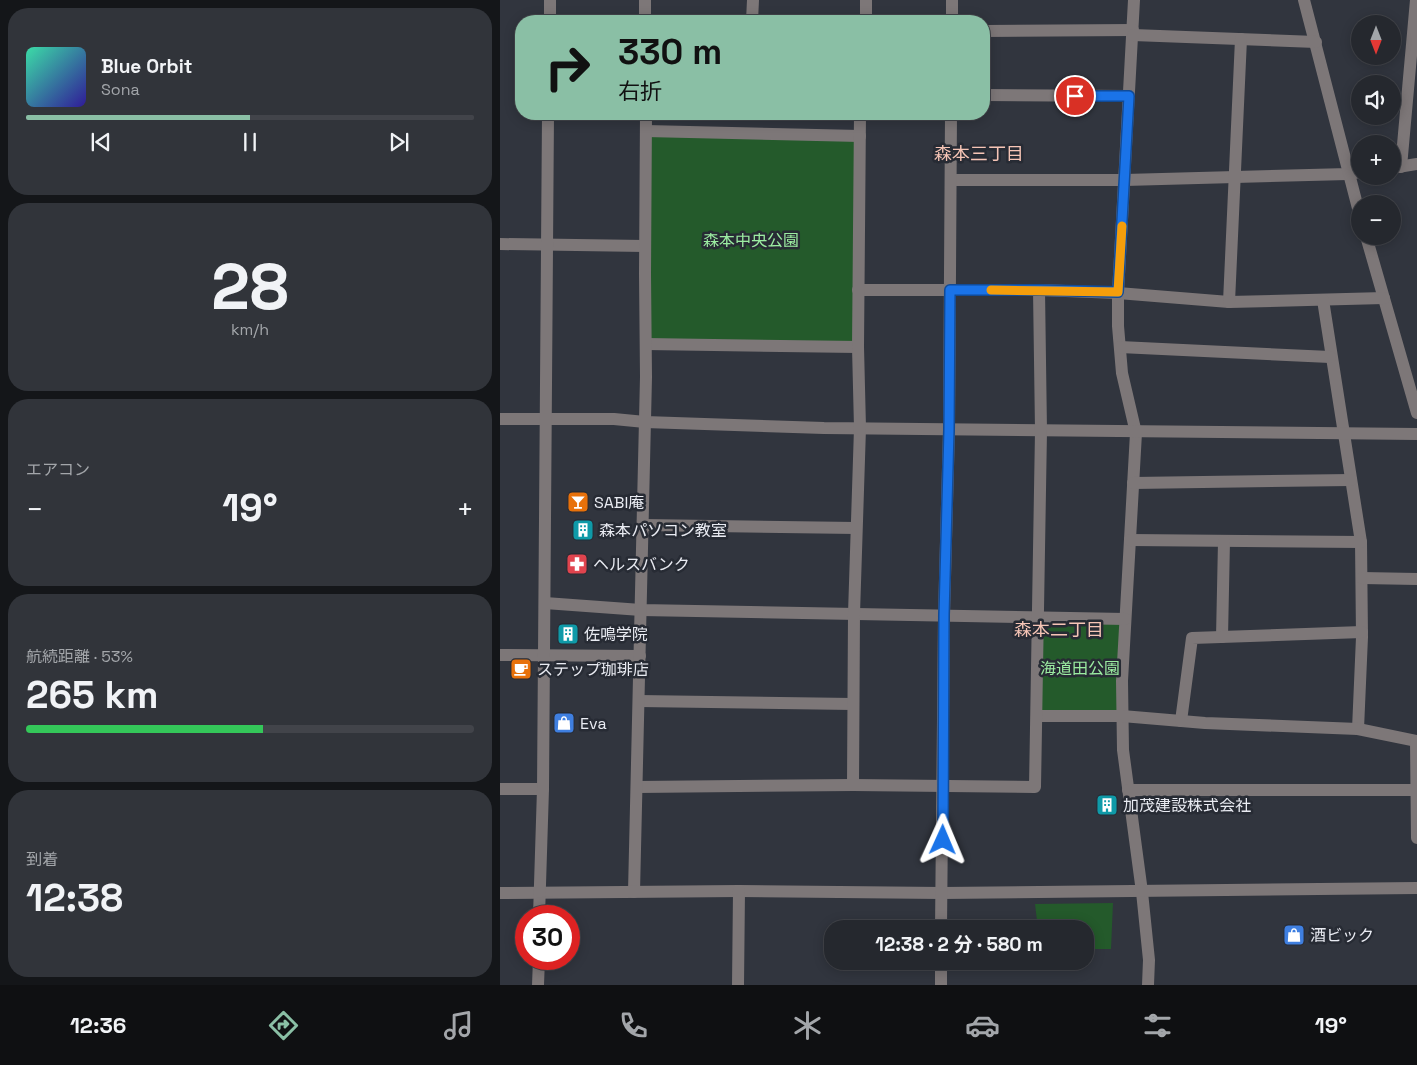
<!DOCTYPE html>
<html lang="ja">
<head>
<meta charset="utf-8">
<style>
  :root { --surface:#25282e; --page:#31343a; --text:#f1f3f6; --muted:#a3a6aa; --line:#42444a; --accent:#8abfa5 }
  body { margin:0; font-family:"Space Grotesk","Noto Sans JP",sans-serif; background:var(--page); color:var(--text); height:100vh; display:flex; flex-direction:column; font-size:19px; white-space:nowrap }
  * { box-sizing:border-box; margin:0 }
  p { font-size:16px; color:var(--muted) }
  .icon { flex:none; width:28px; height:28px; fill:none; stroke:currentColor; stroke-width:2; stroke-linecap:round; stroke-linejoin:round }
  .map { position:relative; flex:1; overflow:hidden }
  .side { display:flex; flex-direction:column; gap:8px; padding:8px; background:#141619; width:500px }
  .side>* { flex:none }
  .hud { position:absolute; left:15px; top:15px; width:475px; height:105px; border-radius:20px; box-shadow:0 2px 12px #0003,0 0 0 1px var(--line); background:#8abfa5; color:#111; overflow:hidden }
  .needle { width:32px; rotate:180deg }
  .fabs { position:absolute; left:851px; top:15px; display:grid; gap:10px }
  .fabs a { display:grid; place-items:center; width:50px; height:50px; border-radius:50%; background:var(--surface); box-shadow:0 2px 12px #0003,0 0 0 1px var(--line); font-size:25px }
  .speed { position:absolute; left:15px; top:905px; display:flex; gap:10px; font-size:25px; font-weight:700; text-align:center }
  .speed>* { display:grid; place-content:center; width:65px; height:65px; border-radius:50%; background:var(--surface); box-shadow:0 2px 12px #0003,0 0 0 1px var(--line); line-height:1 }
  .speed .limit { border:8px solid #d22; background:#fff; color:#111 }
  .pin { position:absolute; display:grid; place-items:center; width:42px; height:42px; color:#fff; margin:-21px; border:2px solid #fff; border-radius:50%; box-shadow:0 1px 5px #0007 }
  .me { position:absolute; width:55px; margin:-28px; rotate:1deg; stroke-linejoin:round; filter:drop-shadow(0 0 4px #0008) }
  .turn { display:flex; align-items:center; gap:18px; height:105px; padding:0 20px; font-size:22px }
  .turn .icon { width:65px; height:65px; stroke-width:2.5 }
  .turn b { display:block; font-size:35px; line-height:42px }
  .big { font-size:38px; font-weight:700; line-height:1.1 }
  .side .tile { flex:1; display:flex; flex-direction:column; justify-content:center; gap:8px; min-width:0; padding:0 18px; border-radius:20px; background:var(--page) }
  .side .dial { align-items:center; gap:0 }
  .dial b { font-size:65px; line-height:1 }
  .song { display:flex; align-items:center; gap:15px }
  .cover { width:60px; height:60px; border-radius:8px; background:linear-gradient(135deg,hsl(160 70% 55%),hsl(250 70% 35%)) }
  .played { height:5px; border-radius:2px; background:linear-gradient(90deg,var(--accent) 50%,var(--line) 50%) }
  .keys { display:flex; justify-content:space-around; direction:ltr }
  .heat { display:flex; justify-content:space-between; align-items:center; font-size:28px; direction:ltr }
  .charge { height:8px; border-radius:4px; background:linear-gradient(90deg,#34c759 53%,var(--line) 0) }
  .trip { position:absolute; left:324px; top:920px; width:270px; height:50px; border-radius:20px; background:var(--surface); box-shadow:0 2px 12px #0003,0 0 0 1px var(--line); font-weight:700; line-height:50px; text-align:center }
  .menu { display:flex; height:80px; justify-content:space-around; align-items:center; background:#0f1012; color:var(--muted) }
  .menu .icon { width:35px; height:35px }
  .menu .selected { color:var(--accent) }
  .menu b { font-size:22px; color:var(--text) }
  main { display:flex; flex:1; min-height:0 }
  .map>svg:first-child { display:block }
  .green { fill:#245a2b }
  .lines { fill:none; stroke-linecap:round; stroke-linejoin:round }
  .minor { stroke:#7d7778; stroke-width:12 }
  .route-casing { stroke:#114b97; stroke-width:12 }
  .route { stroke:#1a73e8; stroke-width:9 }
  .slow { stroke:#f59e0b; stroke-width:9 }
  .labels { text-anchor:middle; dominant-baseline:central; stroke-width:5; stroke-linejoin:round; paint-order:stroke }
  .park-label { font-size:16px; fill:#9beca1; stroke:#272b34 }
  .poi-label { font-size:16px; fill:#e9ebf2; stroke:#272b34; text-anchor:start }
  .neighbourhood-label { font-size:18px; fill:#f6c5b6; stroke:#272b34 }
</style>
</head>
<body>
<main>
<section class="side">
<div class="tile">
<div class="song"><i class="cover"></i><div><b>Blue Orbit</b><p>Sona</p></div></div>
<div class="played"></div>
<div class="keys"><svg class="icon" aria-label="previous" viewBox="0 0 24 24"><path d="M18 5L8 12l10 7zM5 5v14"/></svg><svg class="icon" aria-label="pause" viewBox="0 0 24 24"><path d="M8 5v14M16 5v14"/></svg><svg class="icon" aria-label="next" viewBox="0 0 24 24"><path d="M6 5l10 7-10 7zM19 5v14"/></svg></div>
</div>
<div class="tile dial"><b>28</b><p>km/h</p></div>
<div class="tile"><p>エアコン</p>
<div class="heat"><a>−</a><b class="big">19°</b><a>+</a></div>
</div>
<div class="tile"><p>航続距離 · 53%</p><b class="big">265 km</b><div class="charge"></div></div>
<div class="tile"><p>到着</p><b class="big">12:38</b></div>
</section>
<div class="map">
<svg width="917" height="985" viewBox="0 0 917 985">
  <rect width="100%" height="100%" fill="#31353e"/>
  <g class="green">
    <polygon points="146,131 360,136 353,347 146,344"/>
    <polygon points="540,621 620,624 617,712 541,711"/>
    <polygon points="613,903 611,949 585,949 585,929 538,929 535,904"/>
  </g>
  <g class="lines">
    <g class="minor">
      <polyline points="145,0 145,21"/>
      <polyline points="634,0 618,293 618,326 622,373 636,433 622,681 623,750 642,892 649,960 648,985"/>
      <polyline points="804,0 860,216"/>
      <polyline points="50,21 50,0"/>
      <polyline points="252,21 253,0"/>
      <polyline points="366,21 366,0"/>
      <polyline points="452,21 452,0"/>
      <polyline points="484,31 633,30"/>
      <polyline points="633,35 816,42"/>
      <polyline points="484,95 629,96"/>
      <polyline points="146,131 360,136"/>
      <polyline points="901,167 916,0"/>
      <polyline points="892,168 917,164"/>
      <polyline points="451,180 625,180 848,174 860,172"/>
      <polyline points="866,236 917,413"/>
      <polyline points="0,244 145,246"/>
      <polyline points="358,290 539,290 618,293 729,302 884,298"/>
      <polyline points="823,300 861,542 862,637 858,729"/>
      <polyline points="729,302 741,39"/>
      <polyline points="146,344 358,347"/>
      <polyline points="620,347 830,357"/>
      <polyline points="0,419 114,419 145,422 324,428 917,434"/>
      <polyline points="633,483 851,480"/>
      <polyline points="143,525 356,528"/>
      <polyline points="630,540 861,542"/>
      <polyline points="862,578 917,579"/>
      <polyline points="45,603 141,610 625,619"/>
      <polyline points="722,637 724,541"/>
      <polyline points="0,655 140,656"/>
      <polyline points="139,701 353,704"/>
      <polyline points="537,716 622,716 705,723 858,729 917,741"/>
      <polyline points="681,721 692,638 862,632"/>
      <polyline points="916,741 917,838"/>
      <polyline points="353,785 354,614 360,428 358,347 360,114"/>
      <polyline points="137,787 353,785 535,787 541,431 539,290"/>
      <polyline points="0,789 43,789"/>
      <polyline points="628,790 916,790"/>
      <polyline points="134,892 146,377 145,274 146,114"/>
      <polyline points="0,893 239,891 442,893 917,888"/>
      <polyline points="39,916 43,789 48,114"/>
      <polyline points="441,929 444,615 449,430 451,114"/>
      <polyline points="38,985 39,959"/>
      <polyline points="238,985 239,891"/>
      <polyline points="441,985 441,961"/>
    </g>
  </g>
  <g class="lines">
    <g class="route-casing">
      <polyline id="route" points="443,840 444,615 449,430 450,290 540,290 618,292 629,96 575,96"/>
    </g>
    <use href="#route" class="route"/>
    <polyline class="slow" points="491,290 618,292 622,226"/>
  </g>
  <defs>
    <g id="bar-square" transform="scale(1.125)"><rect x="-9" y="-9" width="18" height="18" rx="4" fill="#e8710a" stroke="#272b34"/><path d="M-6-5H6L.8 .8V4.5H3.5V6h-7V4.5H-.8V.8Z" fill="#fff"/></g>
    <g id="building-square" transform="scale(1.125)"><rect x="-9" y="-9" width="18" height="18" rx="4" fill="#0f9aa8" stroke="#272b34"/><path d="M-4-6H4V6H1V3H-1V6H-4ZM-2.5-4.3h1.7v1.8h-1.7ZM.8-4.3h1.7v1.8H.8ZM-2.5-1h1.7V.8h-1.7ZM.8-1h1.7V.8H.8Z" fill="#fff"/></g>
    <g id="pharmacy-square" transform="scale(1.125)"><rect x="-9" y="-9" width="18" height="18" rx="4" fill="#e0444e" stroke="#272b34"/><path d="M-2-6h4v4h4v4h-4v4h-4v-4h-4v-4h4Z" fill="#fff"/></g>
    <g id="cafe-square" transform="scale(1.125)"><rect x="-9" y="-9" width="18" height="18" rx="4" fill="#e8710a" stroke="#272b34"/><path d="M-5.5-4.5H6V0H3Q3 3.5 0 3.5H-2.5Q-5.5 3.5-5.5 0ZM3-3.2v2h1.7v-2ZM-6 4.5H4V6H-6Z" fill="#fff"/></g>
    <g id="shop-square" transform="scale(1.125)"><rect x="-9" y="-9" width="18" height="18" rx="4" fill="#3f7fe0" stroke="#272b34"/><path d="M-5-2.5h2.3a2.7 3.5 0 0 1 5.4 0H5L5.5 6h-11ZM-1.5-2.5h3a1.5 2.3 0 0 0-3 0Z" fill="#fff"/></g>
  </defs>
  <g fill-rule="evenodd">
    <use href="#bar-square" x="78" y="502"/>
    <use href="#building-square" x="83" y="530"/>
    <use href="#pharmacy-square" x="77" y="564"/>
    <use href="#building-square" x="68" y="634"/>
    <use href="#cafe-square" x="21" y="669"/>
    <use href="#shop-square" x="64" y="723"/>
    <use href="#building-square" x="607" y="805"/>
    <use href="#shop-square" x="794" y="935"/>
  </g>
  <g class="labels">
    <g class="park-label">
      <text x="251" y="240">森本中央公園</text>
      <text x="580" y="668">海道田公園</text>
    </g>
    <g class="poi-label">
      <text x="94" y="502">SABI庵</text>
      <text x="99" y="530">森本パソコン教室</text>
      <text x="93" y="564">ヘルスバンク</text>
      <text x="84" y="634">佐鳴学院</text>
      <text x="37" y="669">ステップ珈琲店</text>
      <text x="80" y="723">Eva</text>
      <text x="623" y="805">加茂建設株式会社</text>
      <text x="810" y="935">酒ビック</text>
    </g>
    <g class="neighbourhood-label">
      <text x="479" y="153">森本三丁目</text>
      <text x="559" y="629">森本二丁目</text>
    </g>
  </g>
</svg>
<div class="fabs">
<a><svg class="needle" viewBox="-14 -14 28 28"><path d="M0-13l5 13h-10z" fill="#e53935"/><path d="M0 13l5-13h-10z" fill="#a3a6aa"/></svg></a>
<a><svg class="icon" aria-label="sound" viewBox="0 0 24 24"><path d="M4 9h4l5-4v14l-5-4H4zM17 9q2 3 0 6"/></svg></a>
<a>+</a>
<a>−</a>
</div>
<div class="speed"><div class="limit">30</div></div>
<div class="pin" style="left:575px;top:96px;background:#d93025"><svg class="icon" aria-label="arrive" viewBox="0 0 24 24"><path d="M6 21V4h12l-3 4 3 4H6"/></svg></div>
<svg class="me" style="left:443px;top:840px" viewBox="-20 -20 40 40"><path d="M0-17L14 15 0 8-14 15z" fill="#1a73e8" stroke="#fff" stroke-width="4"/></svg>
<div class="trip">12:38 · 2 分 · 580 m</div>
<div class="hud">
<div class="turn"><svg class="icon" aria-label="right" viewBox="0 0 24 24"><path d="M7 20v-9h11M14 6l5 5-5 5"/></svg><div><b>330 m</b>右折</div></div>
</div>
</div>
</main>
<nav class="menu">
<b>12:36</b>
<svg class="icon selected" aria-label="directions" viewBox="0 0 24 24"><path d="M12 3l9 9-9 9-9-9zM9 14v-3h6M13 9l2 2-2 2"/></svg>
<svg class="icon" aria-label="music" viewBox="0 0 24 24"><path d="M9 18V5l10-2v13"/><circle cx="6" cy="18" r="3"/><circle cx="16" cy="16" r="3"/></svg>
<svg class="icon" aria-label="phone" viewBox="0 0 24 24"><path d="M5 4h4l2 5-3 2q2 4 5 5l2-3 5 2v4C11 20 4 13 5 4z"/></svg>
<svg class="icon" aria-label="climate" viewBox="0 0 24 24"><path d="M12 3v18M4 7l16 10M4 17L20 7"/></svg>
<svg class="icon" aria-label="car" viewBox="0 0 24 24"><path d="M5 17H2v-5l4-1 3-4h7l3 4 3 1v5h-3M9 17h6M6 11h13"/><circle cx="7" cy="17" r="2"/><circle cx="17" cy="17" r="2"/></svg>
<svg class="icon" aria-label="filters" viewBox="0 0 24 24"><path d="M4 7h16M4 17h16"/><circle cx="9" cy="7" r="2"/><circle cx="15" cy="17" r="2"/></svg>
<b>19°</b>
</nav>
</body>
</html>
